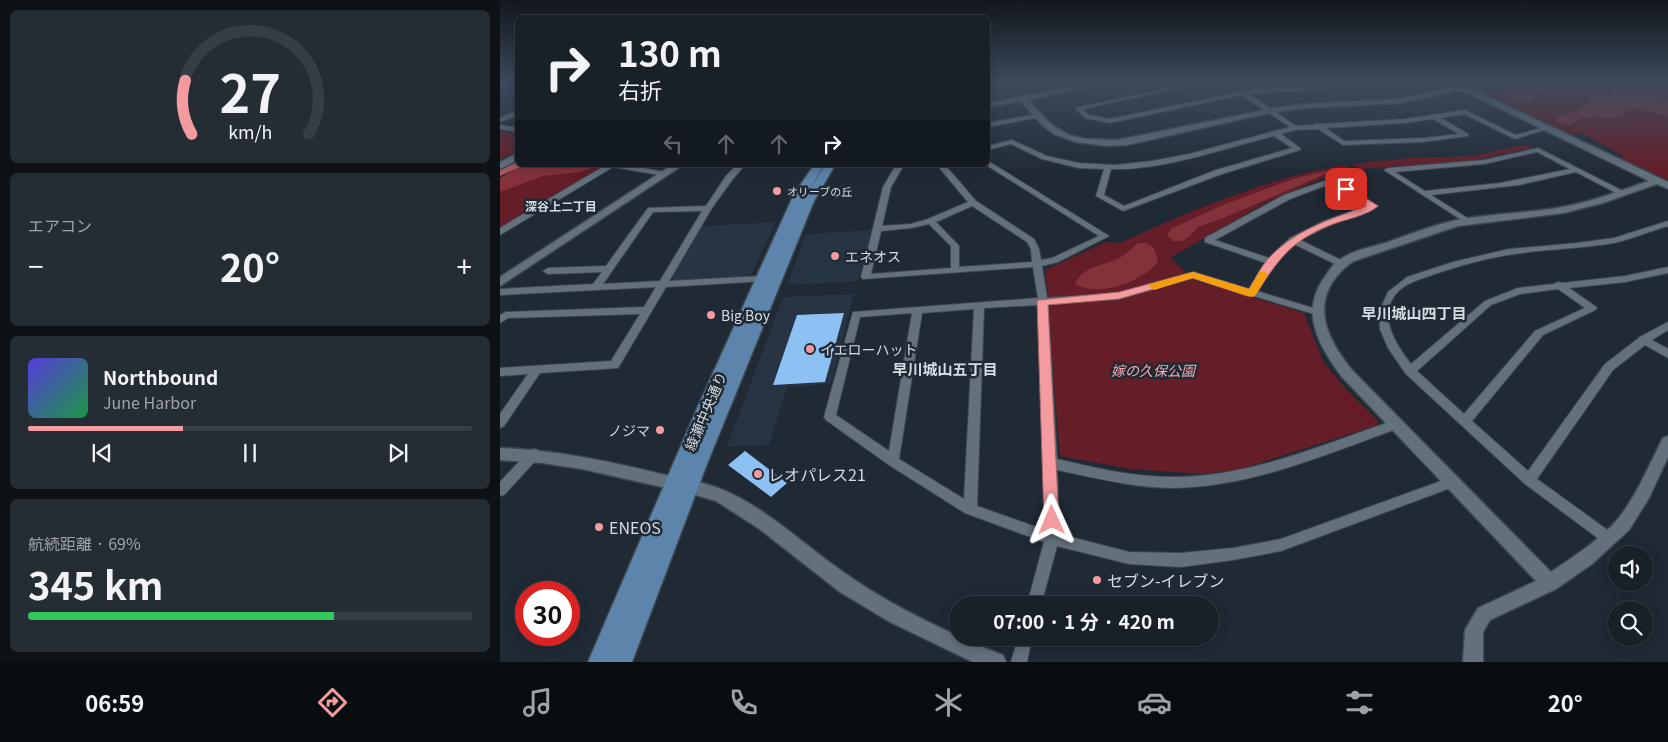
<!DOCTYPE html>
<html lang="ja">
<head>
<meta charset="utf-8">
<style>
  :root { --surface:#182028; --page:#252d34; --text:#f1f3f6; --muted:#9fa3a8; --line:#363e45; --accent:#f49b9f }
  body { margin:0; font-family:Georgia,"Noto Sans JP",serif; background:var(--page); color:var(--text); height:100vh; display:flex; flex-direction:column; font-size:19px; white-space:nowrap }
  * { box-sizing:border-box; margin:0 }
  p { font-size:16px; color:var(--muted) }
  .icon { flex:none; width:28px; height:28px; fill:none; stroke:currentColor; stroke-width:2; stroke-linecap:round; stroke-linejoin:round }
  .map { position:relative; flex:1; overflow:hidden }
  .side { display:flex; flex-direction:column; gap:10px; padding:10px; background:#0d1216; width:500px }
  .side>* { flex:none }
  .hud { position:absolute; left:15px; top:15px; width:475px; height:152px; border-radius:8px; box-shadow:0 2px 12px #0003,0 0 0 1px var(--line); background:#182028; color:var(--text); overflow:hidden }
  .controls { position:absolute; left:1108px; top:546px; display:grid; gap:10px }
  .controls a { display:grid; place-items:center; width:45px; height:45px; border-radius:50%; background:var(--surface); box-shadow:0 2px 12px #0003,0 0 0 1px var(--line); font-size:25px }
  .speed { position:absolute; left:15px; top:581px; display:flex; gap:10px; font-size:25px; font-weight:700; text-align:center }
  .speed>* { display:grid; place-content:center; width:65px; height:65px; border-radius:50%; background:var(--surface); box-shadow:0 2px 12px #0003,0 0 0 1px var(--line); line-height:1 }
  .speed .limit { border:8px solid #d22; background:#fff; color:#111 }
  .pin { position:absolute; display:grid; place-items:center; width:42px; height:42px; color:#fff; margin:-21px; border-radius:10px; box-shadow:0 2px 8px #0006 }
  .me { position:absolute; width:55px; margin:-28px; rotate:359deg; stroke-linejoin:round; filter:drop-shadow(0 0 4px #0008) }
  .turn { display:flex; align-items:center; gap:18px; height:105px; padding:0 20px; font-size:22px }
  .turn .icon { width:65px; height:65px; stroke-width:2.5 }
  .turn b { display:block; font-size:35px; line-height:42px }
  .lanes { display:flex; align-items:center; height:48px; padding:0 20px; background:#0003; justify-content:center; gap:25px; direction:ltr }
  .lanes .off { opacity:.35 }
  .big { font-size:38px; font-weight:700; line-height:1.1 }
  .side .tile { flex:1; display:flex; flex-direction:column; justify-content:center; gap:8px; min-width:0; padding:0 18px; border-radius:8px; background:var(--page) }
  .side .dial { align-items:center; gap:0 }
  .dial svg { height:130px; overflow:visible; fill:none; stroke:var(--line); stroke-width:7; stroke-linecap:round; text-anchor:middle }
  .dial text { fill:var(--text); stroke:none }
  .song { display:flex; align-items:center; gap:15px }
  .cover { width:60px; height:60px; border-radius:8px; background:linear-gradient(135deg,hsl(250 70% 55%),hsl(140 70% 35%)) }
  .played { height:5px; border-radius:2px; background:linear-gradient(90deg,var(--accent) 35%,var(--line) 35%) }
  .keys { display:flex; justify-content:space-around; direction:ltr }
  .heat { display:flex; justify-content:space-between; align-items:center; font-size:28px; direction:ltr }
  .charge { height:8px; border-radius:4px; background:linear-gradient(90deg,#34c759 69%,var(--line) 0) }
  .trip { position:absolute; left:449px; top:596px; width:270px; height:50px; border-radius:25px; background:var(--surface); box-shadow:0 2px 12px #0003,0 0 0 1px var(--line); font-weight:700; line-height:50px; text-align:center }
  .dock { display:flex; height:80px; justify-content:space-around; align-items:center; background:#0a0d10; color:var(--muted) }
  .dock .icon { width:35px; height:35px }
  .dock .selected { color:var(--accent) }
  .dock b { font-size:22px; color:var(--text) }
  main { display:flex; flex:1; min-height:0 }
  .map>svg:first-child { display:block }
  .built { fill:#263443 }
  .green { fill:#651d27 }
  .forest { fill:#83323b }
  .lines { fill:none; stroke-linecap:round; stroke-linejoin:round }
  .river { fill:#ae585f; fill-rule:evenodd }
  .building { fill:#8ec1f3 }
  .minor-casing { stroke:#3e474f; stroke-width:2 }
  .tertiary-casing { stroke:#3e474f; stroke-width:3 }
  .primary-casing { stroke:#3e474f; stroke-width:3 }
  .minor { fill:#64707c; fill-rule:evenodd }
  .tertiary { fill:#64707c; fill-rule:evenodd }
  .primary { fill:#5d84ab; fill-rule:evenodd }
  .route { fill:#f49b9f; stroke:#9f6567 }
  .slow { fill:#f59e0b }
  .poi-dot { fill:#f49b9f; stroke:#202a35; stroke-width:2 }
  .labels { text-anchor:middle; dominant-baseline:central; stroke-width:5; stroke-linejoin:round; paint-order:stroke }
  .far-poi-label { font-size:11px; fill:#d4dbe2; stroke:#202a35; text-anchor:start }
  .far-neighbourhood-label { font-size:12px; font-weight:bold; fill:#d4dbe2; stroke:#202a35 }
  .poi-label { font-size:14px; fill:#d4dbe2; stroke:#202a35; text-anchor:start }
  .park-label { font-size:14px; font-style:italic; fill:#f5adb0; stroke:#202a35 }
  .street-label { font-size:14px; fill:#d4dbe2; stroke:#202a35 }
  .neighbourhood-label { font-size:15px; font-weight:bold; fill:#d4dbe2; stroke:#202a35 }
  .near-poi-label { font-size:16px; fill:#d4dbe2; stroke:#202a35; text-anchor:start }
</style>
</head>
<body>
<main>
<section class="side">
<div class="tile dial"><svg viewBox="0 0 100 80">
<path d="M14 69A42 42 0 1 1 86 69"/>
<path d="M14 69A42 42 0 0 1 10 36" stroke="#f49b9f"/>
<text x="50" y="56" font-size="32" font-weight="700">27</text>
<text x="50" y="72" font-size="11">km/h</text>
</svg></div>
<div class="tile"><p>エアコン</p>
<div class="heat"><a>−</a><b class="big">20°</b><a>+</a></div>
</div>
<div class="tile">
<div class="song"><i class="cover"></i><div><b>Northbound</b><p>June Harbor</p></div></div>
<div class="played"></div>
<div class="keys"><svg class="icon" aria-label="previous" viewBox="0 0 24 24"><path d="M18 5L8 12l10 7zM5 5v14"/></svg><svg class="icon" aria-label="pause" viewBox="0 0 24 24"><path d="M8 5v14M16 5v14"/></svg><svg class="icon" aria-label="next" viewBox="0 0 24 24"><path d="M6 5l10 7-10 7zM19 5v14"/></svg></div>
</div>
<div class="tile"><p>航続距離 · 69%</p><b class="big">345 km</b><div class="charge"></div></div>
</section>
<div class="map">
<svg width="1168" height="662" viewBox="0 0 1168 662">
  <rect width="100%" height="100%" fill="#202a35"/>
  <g class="built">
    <polygon points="276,222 252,273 248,276 175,280 172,277 203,226"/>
    <polygon points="372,230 358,281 287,285 306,234"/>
    <polygon points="354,294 331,384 287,387 269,445 227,447 283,297"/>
  </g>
  <g class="green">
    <polygon points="1005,82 1168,82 1168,180 1120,158 1123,156 1081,133 1076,135 1066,132 988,95 1008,90"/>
    <polygon points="0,131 17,135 18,151 0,159"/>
    <polygon points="1023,145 1027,145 1033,148 969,161 860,169 852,164 910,158 973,156"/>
    <polygon points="67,165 104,165 0,229 0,178"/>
    <path d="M845 165 852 170 830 175 765 203 670 258 694 280 804 313 824 363 847 390 877 420 878 425 740 469 702 474 631 469 560 456 548 308 552 305 548 295 545 270 606 242 620 243C686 212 773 176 845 165Z"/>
  </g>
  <g class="forest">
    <path d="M1019 82H1060L1034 96 1033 102C1025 103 1014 101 1008 94Z"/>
    <path d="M1097 82H1142L1157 96 1168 100V116L1134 108 1128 109C1115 125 1097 112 1080 119 1077 120 1074 123 1070 125L1057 121V118L1079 110 1090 101 1092 92 1105 95 1111 93V89L1099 86Z"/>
    <polygon points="21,165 100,165 80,172 43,176 0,192 0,178"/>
    <polygon points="836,169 839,170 823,175 726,217 698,227 691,235 682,241 673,241 667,235 672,228 725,204 774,186 800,177"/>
    <path d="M638 243H646L654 248 658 262C642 282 598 298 575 284 583 266 603 266 619 258 626 255 632 248 638 243Z"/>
  </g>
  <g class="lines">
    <polygon class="river" points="18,157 18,165 24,165 0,176 0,165"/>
  </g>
  <g class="building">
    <polygon points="344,313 325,382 273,385 297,315"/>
    <polygon points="245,451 287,483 271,497 228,465"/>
  </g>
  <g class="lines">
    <g class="minor-casing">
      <g id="minor">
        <path d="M696 82H708L583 109 589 115 610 119 743 91 814 84 883 82 880 84 749 94 796 126 814 125 817 123 820 124 904 119 965 110 1016 135 1048 126 1051 128 1015 139 964 114 941 118 968 134V136L923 142 843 145 818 129 795 130 781 134 800 148V150L722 174 623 211 596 196 604 169 579 168 542 159 511 144 488 150V146L512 140 547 156 579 163 615 165 652 161 689 154 790 127 742 95 610 123 585 118 575 108ZM933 119 959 134 923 138 844 141 826 128 904 123ZM774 136 792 148 716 170 624 206 604 195 611 169C662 171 725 148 774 136Z"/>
        <polygon points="975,82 986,82 963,89 960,87"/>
        <polygon points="18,110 18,115 0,122 0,118"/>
        <polygon points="538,114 540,115 540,117 488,127 488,123"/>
        <polygon points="0,125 18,128 18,132 0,129"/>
        <path d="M1038 148 1127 193 1126 195H1120L1076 172 1019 185 931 195 969 219 970 221 966 223 884 170 888 168 984 160ZM1037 152 1070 169 1000 183 925 191 895 172 984 164Z"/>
        <path d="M488 161 609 236 558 262 542 266 547 298 619 293 693 272 749 289 766 263 705 242V238L784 195 833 178 878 206 830 225 800 240 845 262 846 264 845 266H839L794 244 774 264 757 291 820 310 822 312 820 314H814L693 278 619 299 548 304 557 459C595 468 634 477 674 477 750 477 824 444 895 420L899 422 901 425 899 428C827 454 752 487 674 488 635 488 595 478 557 470L559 534 629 552 681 553 733 548 781 539 952 477 956 478 958 482 956 486 781 551 733 560 681 567 629 564 557 546 541 605H527L544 542 465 513 389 465 326 420 324 417 353 312 538 298 533 267 363 279 361 277 383 187 396 165H404L391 187 382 226 411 224 428 219 468 202 437 165H445L476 201 534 239 539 249 541 260 552 258 599 236 486 165ZM832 183 868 206 824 221 790 238 769 258 715 240 790 199ZM472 206 527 242 531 249 532 262 459 267V246L436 222ZM429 224 451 246V268L371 274 381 231 411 228ZM538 305 545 463V530L477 506 484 308ZM474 309 464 499 399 459 422 313ZM412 313 389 451 336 415 360 317Z"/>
        <polygon points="106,165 127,165 165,172 169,174 165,176 113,167 0,235 0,228"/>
        <path d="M237 165H245L232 180 212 208 169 281 262 276 267 279 265 281 166 287 118 368 40 373 4 426 0 428V414L28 374 0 376V368L111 361 140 314 8 318 0 323V315L6 312 144 307 156 287 0 295V289L93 284 102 272 48 274 43 271 48 268 106 266 148 208 206 206 226 176ZM202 211 160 281 103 284 153 212Z"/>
        <path d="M1168 221V226C1150 231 1132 239 1114 243 1079 249 1043 249 1008 255 983 259 959 266 935 274 921 279 904 283 895 295 878 318 897 346 911 364L985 301 1018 288 1054 284 1058 282 1062 283 1125 276 1168 267V273L1125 282 1069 288 1095 306 1097 308 1095 310 1043 335 972 421 1028 471 1105 364 1140 337 1168 322V330L1152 340 1168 349V358L1145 345 1113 370 1037 479 1113 534 1115 538 1113 542 1108 544 1103 542 1025 484 906 374 888 348 880 329 879 312 888 292 907 277 953 262 1009 249 1077 243 1114 238ZM1058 289 1085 308 1035 331 964 414 917 371 991 305 1020 294Z"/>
        <polygon points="34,449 38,450 40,454 38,458 4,495 0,496 0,482 30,450"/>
        <polygon points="518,638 532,638 527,662 511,662"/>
      </g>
    </g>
    <g class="tertiary-casing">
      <g id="tertiary">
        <path d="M594 82H610L528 100 552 125 569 135 586 139 617 140 769 109 804 104 900 99 955 86 952 84 957 82 1168 182V189L1157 184 1103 203 1064 213 958 226 854 261C844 267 838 274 832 283 813 314 832 345 852 370L1051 572C1072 558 1102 538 1118 519 1137 495 1149 465 1163 438L1168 436V457L1149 498 1129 530 1092 564 1056 589 990 620 983 632V662H963L965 630 978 608 1036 581 842 377C821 349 800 315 822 281 827 274 831 266 838 261 852 250 872 247 888 242 914 233 940 222 968 218 999 213 1031 213 1062 207 1092 202 1121 190 1149 181L962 90 900 103 804 108 769 113 627 145 607 146 576 142 554 134 542 125 521 101 488 107V103Z"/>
        <polygon points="18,153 18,160 0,169 0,162"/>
        <polygon points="172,165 183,165 0,286 0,277"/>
        <path d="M0 448C55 450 107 461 161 474 185 479 211 483 234 495 272 514 304 544 339 569 376 596 416 617 458 636V638L503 655 506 662H473L390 622 340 592 258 528 216 501 189 493 82 469 42 463 0 460Z"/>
      </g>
    </g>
    <g class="primary-casing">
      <polygon id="primary" points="314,165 324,165 305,197 325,165 335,165 314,201 207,464 132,662 88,662 198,406 294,194"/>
    </g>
    <use href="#minor" class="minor"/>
    <use href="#tertiary" class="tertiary"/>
    <use href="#primary" class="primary"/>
  </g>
  <linearGradient id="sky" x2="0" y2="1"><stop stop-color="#12171d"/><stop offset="0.47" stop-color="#3c4a5c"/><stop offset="1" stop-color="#3c4a5c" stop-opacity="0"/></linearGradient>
  <rect width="1168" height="175" fill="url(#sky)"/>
  <path class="route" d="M846 186 878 206C868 215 848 219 836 223 792 239 779 258 755 296H747L692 278 619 299 548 305 559 520 557 525 552 526 547 525 544 520 537 302 539 300 619 292 693 272 749 289C755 279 760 268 768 259 794 230 831 219 866 206L843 190 842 189Z"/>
  <polygon class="slow" points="763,271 768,274 755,296 751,297 693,278 654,290 649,286 651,284 693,272 749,289 760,272"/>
  <g class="poi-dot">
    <circle cx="277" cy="191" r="5"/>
    <circle cx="335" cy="256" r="5"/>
    <circle cx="211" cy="315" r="5"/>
    <circle cx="310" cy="349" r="5"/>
    <circle cx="160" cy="430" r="5"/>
    <circle cx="258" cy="474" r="5"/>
    <circle cx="99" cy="527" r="5"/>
    <circle cx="597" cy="580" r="5"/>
  </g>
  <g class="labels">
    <g class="far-poi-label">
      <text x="287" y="191">オリーブの丘</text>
    </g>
    <g class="far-neighbourhood-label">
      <text x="61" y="205">深谷上二丁目</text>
    </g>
    <g class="poi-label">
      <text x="345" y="256">エネオス</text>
      <text x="221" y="315">Big Boy</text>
      <text x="320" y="349">イエローハット</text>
      <text x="150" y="430" text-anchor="end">ノジマ</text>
    </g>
    <g class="park-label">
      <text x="653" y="370">嫁の久保公園</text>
    </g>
    <g class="street-label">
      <text transform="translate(205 411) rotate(-67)">綾瀬中央通り</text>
    </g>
    <g class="neighbourhood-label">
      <text x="914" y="312">早川城山四丁目</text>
      <text x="445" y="368">早川城山五丁目</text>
    </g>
    <g class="near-poi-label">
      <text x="268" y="474">レオパレス21</text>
      <text x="109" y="527">ENEOS</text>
      <text x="607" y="580">セブン-イレブン</text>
    </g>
  </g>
</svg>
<div class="controls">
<a><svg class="icon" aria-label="sound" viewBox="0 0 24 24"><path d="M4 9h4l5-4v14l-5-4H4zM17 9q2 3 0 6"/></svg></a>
<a><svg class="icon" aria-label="search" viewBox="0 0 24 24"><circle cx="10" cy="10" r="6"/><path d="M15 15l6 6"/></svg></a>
</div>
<div class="speed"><div class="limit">30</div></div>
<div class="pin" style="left:846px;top:189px;background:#d93025"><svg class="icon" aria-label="arrive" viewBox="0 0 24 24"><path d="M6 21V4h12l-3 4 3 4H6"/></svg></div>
<svg class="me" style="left:552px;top:520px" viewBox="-20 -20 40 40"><path d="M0-17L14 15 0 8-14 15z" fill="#f49b9f" stroke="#fff" stroke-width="4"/></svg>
<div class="trip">07:00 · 1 分 · 420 m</div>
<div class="hud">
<div class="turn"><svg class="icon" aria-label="right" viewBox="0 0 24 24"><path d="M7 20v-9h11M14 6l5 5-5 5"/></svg><div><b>130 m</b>右折</div></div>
<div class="lanes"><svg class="icon off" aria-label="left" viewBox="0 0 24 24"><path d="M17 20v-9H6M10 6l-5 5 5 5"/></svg><svg class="icon off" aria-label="ahead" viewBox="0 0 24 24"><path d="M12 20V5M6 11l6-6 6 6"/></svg><svg class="icon off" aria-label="ahead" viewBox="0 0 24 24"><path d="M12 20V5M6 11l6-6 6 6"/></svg><svg class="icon" aria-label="right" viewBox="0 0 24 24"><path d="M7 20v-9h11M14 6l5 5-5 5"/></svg></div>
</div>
</div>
</main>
<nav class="dock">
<b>06:59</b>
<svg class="icon selected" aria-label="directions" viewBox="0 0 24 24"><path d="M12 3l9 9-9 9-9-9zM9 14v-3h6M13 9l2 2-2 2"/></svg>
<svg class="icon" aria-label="music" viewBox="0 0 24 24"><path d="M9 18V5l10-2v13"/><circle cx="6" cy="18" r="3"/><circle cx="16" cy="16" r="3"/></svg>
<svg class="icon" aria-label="phone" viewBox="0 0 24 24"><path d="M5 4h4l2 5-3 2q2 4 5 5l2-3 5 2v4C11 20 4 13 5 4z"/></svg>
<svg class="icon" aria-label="climate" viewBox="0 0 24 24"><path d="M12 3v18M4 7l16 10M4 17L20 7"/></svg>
<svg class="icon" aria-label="car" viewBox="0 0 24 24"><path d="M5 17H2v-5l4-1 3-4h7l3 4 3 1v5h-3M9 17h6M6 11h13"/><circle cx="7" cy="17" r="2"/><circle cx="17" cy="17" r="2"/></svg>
<svg class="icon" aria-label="filters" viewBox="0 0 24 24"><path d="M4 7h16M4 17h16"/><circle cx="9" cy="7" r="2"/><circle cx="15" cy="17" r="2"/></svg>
<b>20°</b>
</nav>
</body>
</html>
